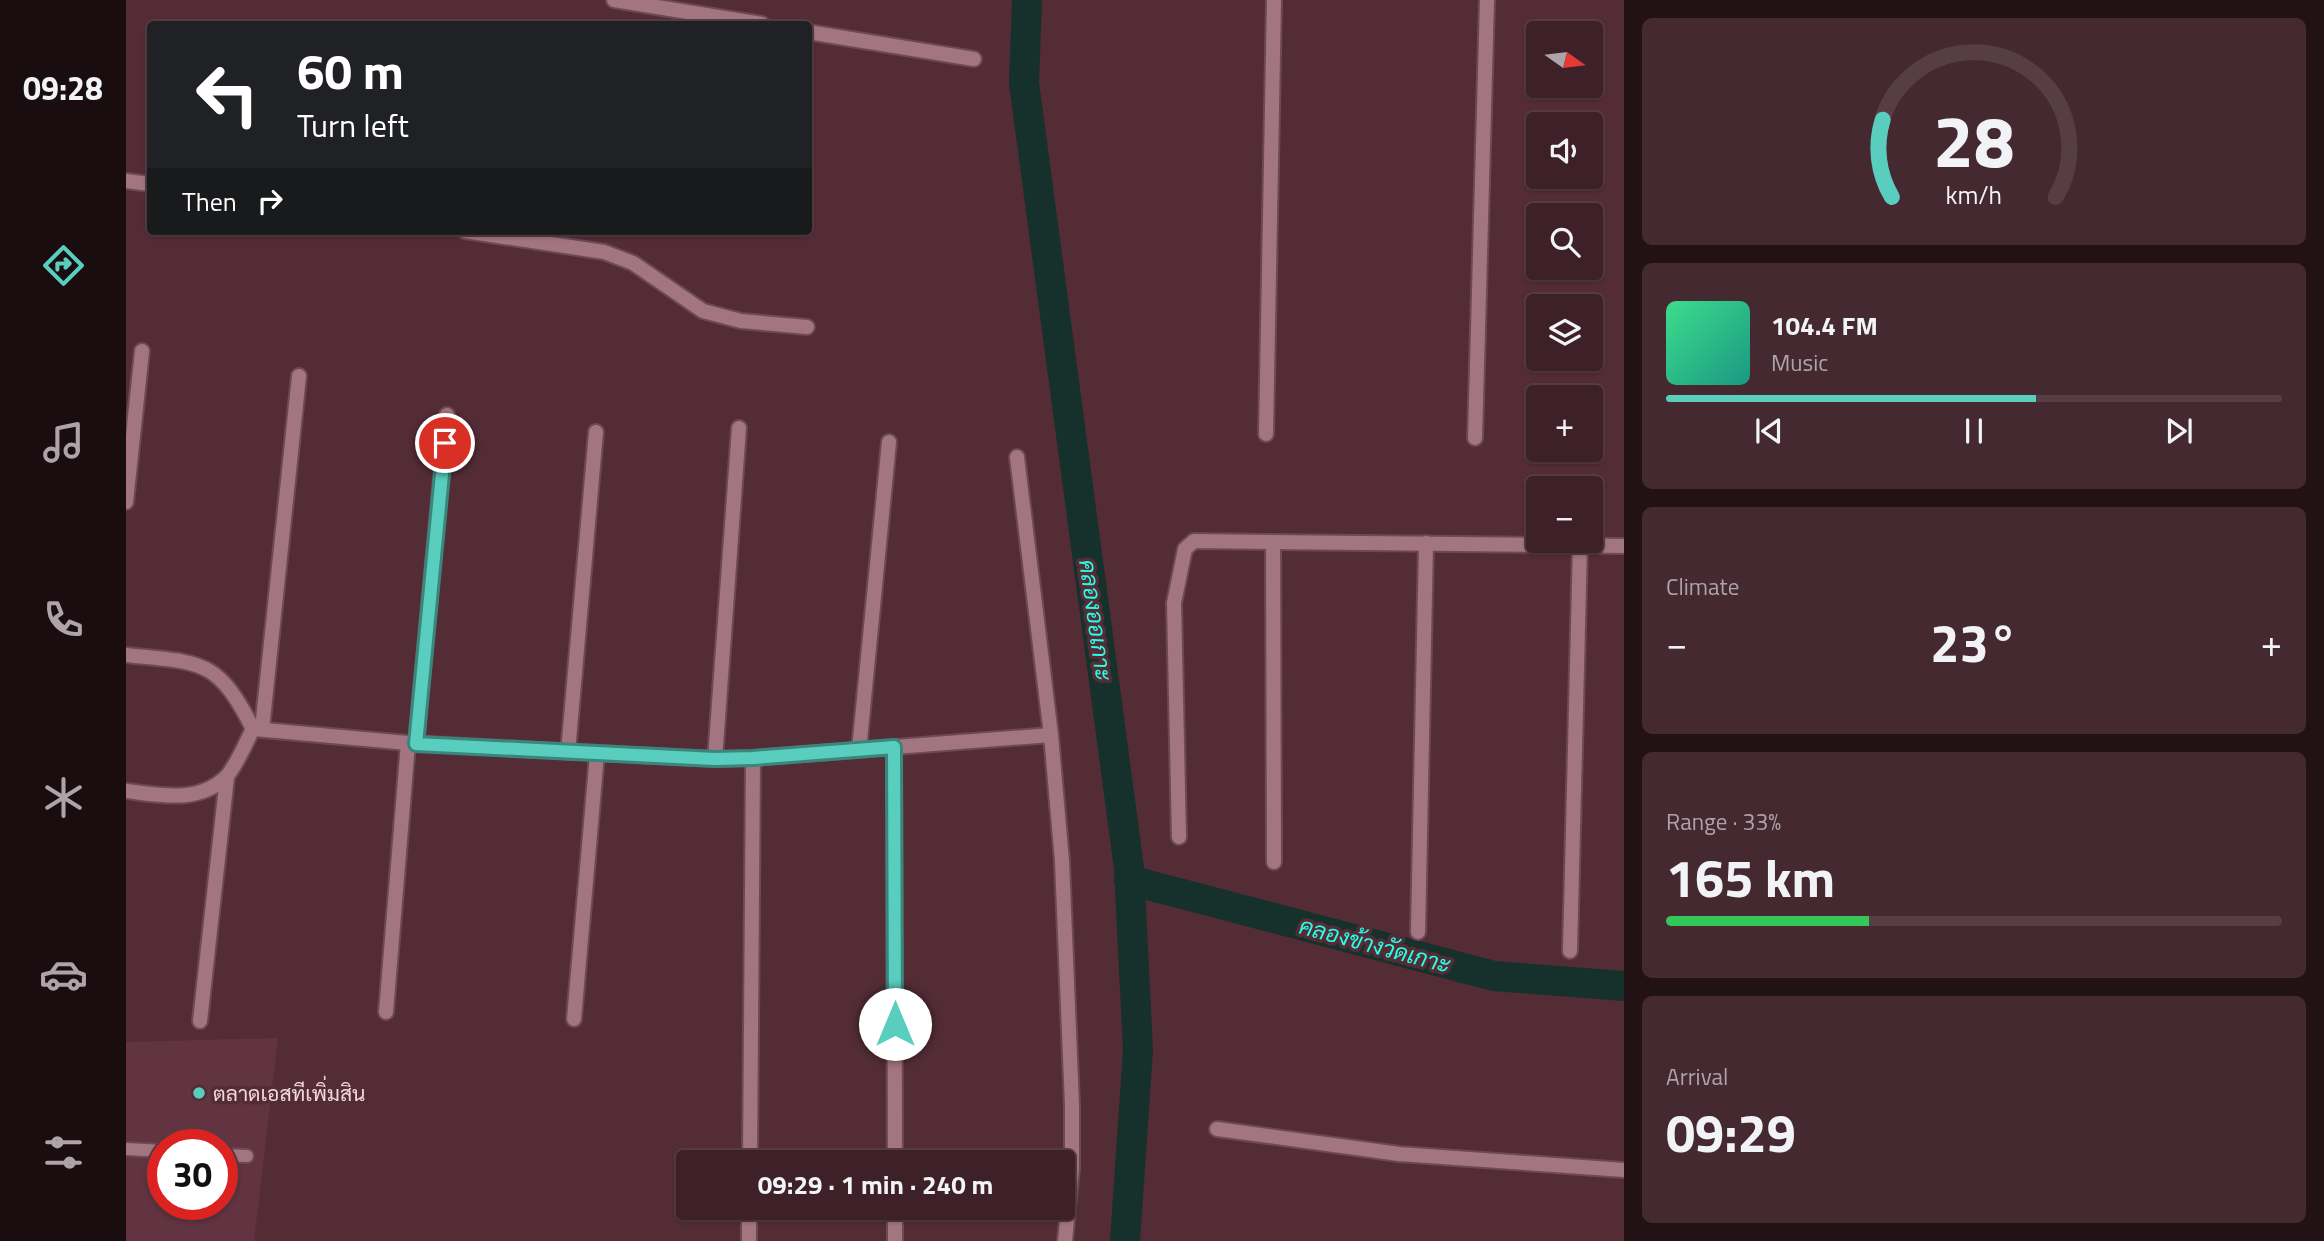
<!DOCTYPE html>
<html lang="en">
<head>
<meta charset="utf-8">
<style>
  :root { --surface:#3e2128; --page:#452930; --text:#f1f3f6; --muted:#ada3a8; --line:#573e45; --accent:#5acebe }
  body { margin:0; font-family:"Titillium Web",Sarabun,sans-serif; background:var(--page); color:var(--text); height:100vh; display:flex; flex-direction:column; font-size:26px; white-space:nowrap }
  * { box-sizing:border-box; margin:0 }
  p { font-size:23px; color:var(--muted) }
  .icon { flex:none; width:38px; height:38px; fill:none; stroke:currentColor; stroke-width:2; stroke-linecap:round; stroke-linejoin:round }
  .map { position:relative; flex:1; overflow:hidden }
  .sheet { display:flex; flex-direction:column; gap:18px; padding:18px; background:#221216; width:700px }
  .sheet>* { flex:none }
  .banner { position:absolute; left:21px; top:21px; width:665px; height:214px; border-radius:7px; box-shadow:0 2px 5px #0004,0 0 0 2px var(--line); background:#202124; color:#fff; overflow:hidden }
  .needle { width:46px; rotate:104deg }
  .fabs { position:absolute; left:1400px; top:21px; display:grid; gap:14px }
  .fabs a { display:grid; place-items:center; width:77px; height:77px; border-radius:7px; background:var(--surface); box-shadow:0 2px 5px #0004,0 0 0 2px var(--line); font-size:35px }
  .speed { position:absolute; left:21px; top:1129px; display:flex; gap:14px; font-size:35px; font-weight:700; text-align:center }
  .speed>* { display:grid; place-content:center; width:91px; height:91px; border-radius:50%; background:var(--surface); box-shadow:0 2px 5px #0004,0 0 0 2px var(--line); line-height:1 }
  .speed .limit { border:10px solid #d22; background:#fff; color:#111 }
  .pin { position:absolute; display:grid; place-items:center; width:60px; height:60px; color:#fff; margin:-30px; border:4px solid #fff; border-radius:50%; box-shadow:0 2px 7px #0007 }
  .me { position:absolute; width:77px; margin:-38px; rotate:0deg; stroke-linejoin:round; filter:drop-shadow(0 0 5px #0008) }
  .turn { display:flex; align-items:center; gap:24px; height:147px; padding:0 35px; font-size:32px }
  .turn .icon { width:91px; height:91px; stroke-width:2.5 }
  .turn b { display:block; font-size:49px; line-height:60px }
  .then { display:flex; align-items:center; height:66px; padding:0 35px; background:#0003; gap:14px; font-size:26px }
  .big { font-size:52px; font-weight:700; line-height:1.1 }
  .sheet .tile { flex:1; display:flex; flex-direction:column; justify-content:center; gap:10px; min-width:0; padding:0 24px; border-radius:10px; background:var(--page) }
  .sheet .dial { align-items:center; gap:0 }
  .dial svg { height:182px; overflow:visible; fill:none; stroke:var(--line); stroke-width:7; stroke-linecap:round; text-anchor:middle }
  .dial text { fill:var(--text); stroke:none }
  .song { display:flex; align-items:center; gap:21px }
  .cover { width:84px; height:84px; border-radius:10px; background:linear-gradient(135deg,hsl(150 70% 55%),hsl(170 70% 35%)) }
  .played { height:7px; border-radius:4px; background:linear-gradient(90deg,var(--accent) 60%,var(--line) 60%) }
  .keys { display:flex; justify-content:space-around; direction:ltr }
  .heat { display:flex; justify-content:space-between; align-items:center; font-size:38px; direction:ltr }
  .charge { height:10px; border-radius:5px; background:linear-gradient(90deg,#34c759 33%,var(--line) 0) }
  .trip { position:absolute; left:550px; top:1150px; width:399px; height:70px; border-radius:7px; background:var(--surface); box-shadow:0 2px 5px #0004,0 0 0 2px var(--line); font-weight:700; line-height:70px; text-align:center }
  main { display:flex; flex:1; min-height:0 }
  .menu { display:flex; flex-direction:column; width:126px; justify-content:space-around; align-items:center; background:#190d10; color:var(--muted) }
  .menu .icon { width:49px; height:49px }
  .menu .current { color:var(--accent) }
  .menu b { font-size:32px; color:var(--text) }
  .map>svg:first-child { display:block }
  .built { fill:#623340; fill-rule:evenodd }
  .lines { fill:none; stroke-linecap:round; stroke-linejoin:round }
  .canal { stroke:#16302c; stroke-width:30 }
  .service-casing { stroke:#6b4a53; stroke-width:16 }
  .minor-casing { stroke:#6b4a53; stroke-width:18 }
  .service { stroke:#a37580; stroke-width:12 }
  .minor { stroke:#a37580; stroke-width:14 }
  .route-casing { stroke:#3a867c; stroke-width:18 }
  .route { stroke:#5acebe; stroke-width:12 }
  .poi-dot { fill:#5acebe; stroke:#532c36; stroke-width:2.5 }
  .labels { text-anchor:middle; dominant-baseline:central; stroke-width:7; stroke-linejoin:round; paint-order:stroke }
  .poi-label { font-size:21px; fill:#f0d7dc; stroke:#532c36; text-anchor:start }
  .water-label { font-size:23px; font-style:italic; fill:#27fee6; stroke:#532c36 }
</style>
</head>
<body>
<main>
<nav class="menu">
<b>09:28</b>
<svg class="icon current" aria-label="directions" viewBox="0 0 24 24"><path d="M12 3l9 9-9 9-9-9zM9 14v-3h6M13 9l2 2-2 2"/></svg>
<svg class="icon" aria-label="music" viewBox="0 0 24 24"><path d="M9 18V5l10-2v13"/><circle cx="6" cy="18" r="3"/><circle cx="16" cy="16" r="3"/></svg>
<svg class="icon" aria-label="phone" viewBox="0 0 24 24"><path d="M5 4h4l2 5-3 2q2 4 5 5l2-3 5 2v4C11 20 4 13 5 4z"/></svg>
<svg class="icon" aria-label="climate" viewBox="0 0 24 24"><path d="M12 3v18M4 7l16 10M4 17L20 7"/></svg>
<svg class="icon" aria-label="car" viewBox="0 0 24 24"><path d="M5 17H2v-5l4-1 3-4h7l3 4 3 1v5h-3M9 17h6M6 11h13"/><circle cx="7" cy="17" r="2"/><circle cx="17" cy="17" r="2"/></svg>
<svg class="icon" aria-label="filters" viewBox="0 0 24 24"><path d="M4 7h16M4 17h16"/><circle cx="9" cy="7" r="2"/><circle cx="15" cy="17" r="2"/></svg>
</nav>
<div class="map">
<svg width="1498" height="1241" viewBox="0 0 1498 1241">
  <rect width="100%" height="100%" fill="#532c36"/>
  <path class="built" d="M152 1038 128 1241H0V1042ZM37 1144H96V1204H37Z"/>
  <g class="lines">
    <g class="canal">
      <polyline points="901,0 898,83 1003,868 1012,1050 999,1241"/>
      <polyline points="1003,880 1368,976 1498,986"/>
    </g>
    <g class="service-casing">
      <g id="service">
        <polyline points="0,1149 37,1151"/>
        <polyline points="96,1155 121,1156"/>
      </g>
    </g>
    <g class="minor-casing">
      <g id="minor">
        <polyline points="488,0 636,24"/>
        <polyline points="682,32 848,59"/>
        <polyline points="0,181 24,184"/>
        <polyline points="339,231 478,252 507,263 577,311 615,321 681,327"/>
        <polyline points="1140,434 1148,0"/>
        <polyline points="1349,438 1361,0"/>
        <polyline points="891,457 925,735 936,861 946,1105 946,1168 939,1241"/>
        <polyline points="0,502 16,351"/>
        <polyline points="1147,542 1148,862"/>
        <path d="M0 655C74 663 91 657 127 729 120 742 110 767 100 777 72 804 34 795 0 791"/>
        <polyline points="127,729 282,743 589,759 627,758 925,735"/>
        <polyline points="136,729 173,376"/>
        <polyline points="290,744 321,415"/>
        <polyline points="768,747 769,1162"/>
        <polyline points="733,750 763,442"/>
        <polyline points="442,752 470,432"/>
        <polyline points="589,759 613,428"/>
        <polyline points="1053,837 1048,603 1059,549 1068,541 1498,546"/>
        <polyline points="1292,932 1300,543"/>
        <polyline points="1444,951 1454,545"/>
        <polyline points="260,1012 282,743"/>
        <polyline points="448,1019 471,754"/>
        <polyline points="74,1021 101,777"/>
        <polyline points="1091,1129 1273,1154 1498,1170"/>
        <polyline points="624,1162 627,758"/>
        <polyline points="769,1208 769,1241"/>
        <polyline points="623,1241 623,1208"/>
      </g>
    </g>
    <use href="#service" class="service"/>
    <use href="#minor" class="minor"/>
  </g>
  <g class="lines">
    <g class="route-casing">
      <polyline id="route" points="319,443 290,744 589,759 627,758 768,747 769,1024"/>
    </g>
    <use href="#route" class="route"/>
  </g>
  <circle class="poi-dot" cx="73" cy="1093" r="7"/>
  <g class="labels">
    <g class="poi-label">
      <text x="87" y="1093">ตลาดเอสทีเพิ่มสิน</text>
    </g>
    <g class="water-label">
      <text transform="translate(970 620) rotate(82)">คลองออเกาะ</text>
      <text transform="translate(1249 945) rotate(15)">คลองข้างวัดเกาะ</text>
    </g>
  </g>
</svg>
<div class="fabs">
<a><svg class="needle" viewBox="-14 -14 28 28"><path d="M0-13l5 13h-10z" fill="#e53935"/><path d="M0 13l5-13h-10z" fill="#ada3a8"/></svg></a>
<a><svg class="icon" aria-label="sound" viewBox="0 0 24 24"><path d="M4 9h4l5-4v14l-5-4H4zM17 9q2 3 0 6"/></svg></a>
<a><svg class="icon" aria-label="search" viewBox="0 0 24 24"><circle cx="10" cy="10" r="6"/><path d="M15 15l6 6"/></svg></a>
<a><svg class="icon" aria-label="layers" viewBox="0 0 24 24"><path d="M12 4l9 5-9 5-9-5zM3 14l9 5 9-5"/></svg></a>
<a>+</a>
<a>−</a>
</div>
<div class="speed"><div class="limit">30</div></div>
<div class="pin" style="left:319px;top:443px;background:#d93025"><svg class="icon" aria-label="arrive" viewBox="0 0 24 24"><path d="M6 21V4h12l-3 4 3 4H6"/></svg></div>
<svg class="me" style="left:769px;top:1024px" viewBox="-20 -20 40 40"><circle r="19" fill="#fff"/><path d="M0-13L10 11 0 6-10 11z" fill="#5acebe"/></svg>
<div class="trip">09:29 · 1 min · 240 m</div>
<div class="banner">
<div class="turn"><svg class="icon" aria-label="left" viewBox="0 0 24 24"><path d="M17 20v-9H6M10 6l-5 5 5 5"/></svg><div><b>60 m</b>Turn left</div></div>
<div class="then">Then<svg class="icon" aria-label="right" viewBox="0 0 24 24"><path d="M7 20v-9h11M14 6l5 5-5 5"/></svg></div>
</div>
</div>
<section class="sheet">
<div class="tile dial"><svg viewBox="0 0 100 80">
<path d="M14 69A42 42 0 1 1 86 69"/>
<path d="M14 69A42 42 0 0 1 10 35" stroke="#5acebe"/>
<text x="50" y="56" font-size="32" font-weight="700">28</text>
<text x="50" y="72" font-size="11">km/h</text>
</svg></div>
<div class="tile">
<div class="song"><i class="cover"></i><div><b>104.4 FM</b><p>Music</p></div></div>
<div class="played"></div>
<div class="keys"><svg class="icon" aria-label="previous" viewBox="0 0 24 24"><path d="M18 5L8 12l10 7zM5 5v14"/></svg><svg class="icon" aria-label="pause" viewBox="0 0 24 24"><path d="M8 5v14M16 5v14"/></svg><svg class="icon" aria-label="next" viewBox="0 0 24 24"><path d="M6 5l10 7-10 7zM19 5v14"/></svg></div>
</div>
<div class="tile"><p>Climate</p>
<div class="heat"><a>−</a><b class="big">23°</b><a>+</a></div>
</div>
<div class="tile"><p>Range · 33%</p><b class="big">165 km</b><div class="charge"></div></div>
<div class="tile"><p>Arrival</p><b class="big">09:29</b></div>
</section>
</main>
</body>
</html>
